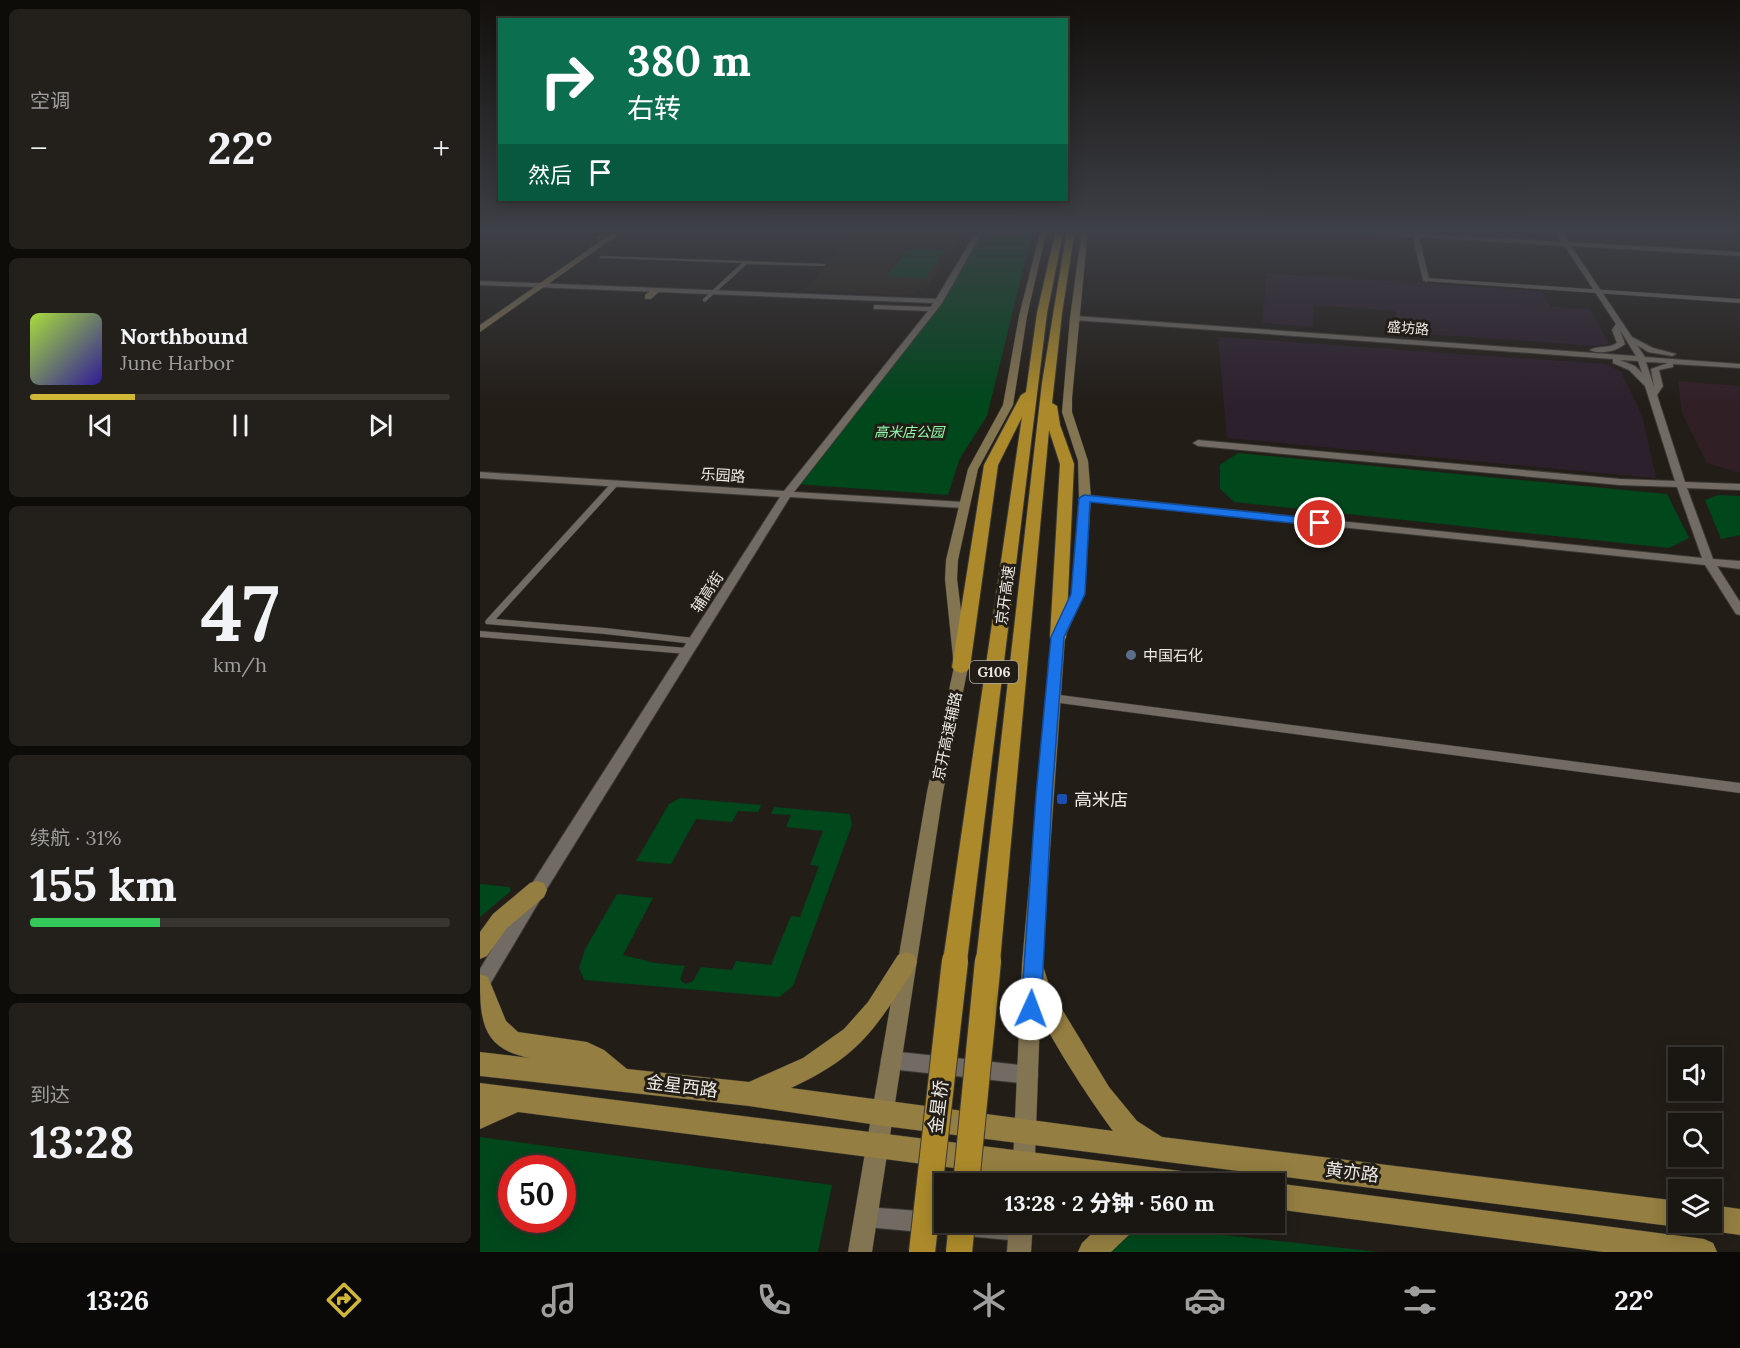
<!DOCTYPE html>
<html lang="zh">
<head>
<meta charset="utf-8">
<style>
  :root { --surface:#1a1611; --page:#231f1a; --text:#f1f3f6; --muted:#9f9f9f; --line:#383531; --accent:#d1b736 }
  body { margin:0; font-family:Lora,"Noto Sans SC",serif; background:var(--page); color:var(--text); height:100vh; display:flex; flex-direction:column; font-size:22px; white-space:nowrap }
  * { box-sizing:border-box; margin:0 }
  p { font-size:20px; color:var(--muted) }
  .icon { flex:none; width:33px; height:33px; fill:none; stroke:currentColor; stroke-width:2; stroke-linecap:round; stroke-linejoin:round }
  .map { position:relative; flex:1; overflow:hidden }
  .drawer { display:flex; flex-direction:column; gap:9px; padding:9px; background:#0e0c09; width:480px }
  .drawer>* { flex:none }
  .banner { position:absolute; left:18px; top:18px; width:570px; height:183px; border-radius:0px; box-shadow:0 3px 15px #0003,0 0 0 2px var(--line); background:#0b6e4f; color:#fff; overflow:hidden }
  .fabs { position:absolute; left:1188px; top:1047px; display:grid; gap:12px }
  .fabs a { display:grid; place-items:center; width:54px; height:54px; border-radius:0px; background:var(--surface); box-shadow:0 3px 15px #0003,0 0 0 2px var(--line); font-size:30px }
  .speed { position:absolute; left:18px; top:1155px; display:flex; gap:12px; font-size:30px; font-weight:700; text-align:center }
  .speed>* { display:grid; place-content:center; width:78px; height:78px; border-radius:50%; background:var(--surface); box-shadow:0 3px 15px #0003,0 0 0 2px var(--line); line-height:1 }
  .speed .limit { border:9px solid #d22; background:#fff; color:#111 }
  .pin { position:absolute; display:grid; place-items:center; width:51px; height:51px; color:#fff; margin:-26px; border:3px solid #fff; border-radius:50%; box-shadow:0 2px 6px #0007 }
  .me { position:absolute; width:66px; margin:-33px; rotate:2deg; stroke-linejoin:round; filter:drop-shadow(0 0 4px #0008) }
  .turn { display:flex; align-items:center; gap:21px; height:126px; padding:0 30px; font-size:27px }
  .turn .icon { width:78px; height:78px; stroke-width:2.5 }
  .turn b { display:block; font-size:42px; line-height:51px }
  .then { display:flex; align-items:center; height:57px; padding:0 30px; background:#0003; gap:12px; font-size:22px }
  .big { font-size:45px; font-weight:800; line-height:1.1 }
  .drawer .card { flex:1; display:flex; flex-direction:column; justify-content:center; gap:9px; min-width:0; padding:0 21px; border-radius:9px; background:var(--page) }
  .drawer .dial { align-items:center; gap:0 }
  .dial b { font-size:78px; line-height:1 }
  .song { display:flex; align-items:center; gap:18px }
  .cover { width:72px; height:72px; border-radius:9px; background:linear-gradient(135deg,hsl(80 70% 55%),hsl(250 70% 35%)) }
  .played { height:6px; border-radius:3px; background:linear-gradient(90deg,var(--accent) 25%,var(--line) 25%) }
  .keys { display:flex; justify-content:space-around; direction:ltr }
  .heat { display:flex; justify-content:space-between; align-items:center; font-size:33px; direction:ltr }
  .charge { height:9px; border-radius:4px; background:linear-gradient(90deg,#34c759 31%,var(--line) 0) }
  .trip { position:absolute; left:454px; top:1173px; width:351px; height:60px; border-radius:0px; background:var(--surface); box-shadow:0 3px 15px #0003,0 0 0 2px var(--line); font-weight:800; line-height:60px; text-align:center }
  .tabs { display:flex; height:96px; justify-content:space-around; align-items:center; background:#0a0907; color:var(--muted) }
  .tabs .icon { width:42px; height:42px }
  .tabs .active { color:var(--accent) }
  .tabs b { font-size:27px; color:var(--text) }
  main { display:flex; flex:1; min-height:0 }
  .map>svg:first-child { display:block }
  .commercial { fill:#311f26 }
  .industrial { fill:#2d202d }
  .built { fill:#2b2317 }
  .green { fill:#00471c; fill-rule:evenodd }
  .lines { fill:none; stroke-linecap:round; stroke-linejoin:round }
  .minor-casing { stroke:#3c3934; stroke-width:1 }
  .tertiary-casing { stroke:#3c3934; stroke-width:2 }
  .secondary-casing { stroke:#3c3934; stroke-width:1 }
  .primary-casing { stroke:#3c3934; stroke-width:1 }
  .motorway-casing { stroke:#3c3934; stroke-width:2 }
  .minor { fill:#716b63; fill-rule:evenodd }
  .tertiary { fill:#716b63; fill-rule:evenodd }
  .secondary { fill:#837452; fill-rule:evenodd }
  .primary { fill:#947e41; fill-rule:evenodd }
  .motorway { fill:#ac8a2b; fill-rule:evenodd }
  .motorway-bridge-casing { stroke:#3c3934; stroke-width:28; stroke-linecap:butt }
  .motorway-bridge { stroke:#ac8a2b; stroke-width:26 }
  .route { fill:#1a73e8; stroke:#114b97; stroke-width:1.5 }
  .service-dot { fill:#5c6f8a; stroke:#221d17; stroke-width:2 }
  .transit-dot { fill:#1a4fb4; stroke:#221d17; stroke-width:2 }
  .labels { text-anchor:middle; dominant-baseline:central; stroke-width:6; stroke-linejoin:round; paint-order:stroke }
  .far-street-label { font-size:14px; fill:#ece9e4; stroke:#221d17 }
  .far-park-label { font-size:14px; font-style:italic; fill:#90fdab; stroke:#221d17 }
  .shield { fill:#221d17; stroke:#afaca6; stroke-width:1.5 }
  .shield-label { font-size:14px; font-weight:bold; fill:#ece9e4 }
  .street-label { font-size:15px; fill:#ece9e4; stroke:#221d17 }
  .poi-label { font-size:15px; fill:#ece9e4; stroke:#221d17; text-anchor:start }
  .near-poi-label { font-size:18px; fill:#ece9e4; stroke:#221d17; text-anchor:start }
  .near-street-label { font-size:18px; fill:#ece9e4; stroke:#221d17 }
</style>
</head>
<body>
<main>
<section class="drawer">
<div class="card"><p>空调</p>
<div class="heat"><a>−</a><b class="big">22°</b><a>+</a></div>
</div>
<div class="card">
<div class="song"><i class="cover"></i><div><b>Northbound</b><p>June Harbor</p></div></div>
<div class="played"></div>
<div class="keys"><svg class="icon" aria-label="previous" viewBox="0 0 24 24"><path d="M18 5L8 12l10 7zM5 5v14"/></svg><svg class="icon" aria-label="pause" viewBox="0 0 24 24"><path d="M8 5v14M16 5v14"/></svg><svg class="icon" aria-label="next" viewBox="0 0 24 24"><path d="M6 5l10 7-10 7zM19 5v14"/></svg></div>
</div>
<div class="card dial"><b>47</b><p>km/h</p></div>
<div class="card"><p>续航 · 31%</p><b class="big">155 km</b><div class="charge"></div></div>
<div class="card"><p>到达</p><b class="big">13:28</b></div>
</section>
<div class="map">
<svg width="1260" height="1252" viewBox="0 0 1260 1252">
  <rect width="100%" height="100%" fill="#221d17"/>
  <polygon class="commercial" points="1198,381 1260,386 1260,473 1227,463 1202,413"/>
  <g class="industrial">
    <polygon points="787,273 1062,291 1071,307 1110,309 1129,344 1117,346 919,332 915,311 834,305 833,327 782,323"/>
    <polygon points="738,337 1126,364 1141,372 1162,415 1176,478 747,438"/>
  </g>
  <polygon class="built" points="380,229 457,229 484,230 458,273 444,289 424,295 325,290"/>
  <g class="green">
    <polygon points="501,229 553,229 507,416 480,458 468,495 315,484 445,320"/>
    <polygon points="428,249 464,250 446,278 407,276"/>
    <polygon points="758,453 1187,494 1209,538 1189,548 754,502 740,489 740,465"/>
    <polygon points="1238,495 1260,496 1260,535 1241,539 1225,500"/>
    <polygon points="200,798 281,805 278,812 258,811 252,822 216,819 191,864 156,861 189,804"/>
    <polygon points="294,807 370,814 372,825 313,986 299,997 104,980 99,968 105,949 137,894 173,898 143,955 175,963 205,966 200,979 205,984 213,981 221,967 252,970 256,961 291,965 311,916 320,917 339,866 330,865 343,831 306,827 311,815 291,814"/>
    <polygon points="0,884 29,887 31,891 0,917"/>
    <path d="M0 1137 352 1185 338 1252H0ZM82 1168V1220H32V1168Z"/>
    <polygon points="652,1225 899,1252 622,1252"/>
  </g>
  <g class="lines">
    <g class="minor-casing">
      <g id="minor">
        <polygon points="120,256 344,264 346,265 344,266 267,264 225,302 223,301 223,299 262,263 122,258 120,258"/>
        <polygon points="946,278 1260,299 1260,303 944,281 943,280"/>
        <polygon points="133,481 139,481 140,483 16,619 125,628 214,638 219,641 217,643 214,644 125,634 6,624 5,622 6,620"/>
        <polygon points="0,631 207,648 212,651 207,654 0,637"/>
        <polygon points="572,694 1260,783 1260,793 572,702 569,701 567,698 569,695"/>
      </g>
    </g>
    <g class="tertiary-casing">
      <g id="tertiary">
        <polygon points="498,229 504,229 462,303 314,492 483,502 488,505 483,508 310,497 63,895 6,991 0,994 0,969 51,885 300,497 0,478 0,472 304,491 448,311 397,309 394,309 394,305 451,307 453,303 0,285 0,281 456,299"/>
        <path d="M830 229 932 233V229H936L938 233 1082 242 1074 229H1080L1089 242 1260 252V256L1091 246 1152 337 1173 348 1196 354 1192 356 1168 352 1157 345 1165 357 1260 364V368L1193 364V367L1179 370 1183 386 1177 395 1205 482 1260 484V490L1207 488 1233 559 1260 561V569L1237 566 1260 602V615L1256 614 1225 565 601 500V496L605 495 1222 558 1197 487 1140 485 718 446 713 443 718 440 1140 479 1195 481 1165 386 1149 370 1133 363V359L594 320 590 318 594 316 1156 356 1140 330 1145 344C1137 351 1120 355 1110 350 1118 345 1129 349 1137 343L1132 330 1136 324 1085 246 939 237 949 280 946 282 943 280 933 237ZM1140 360 1158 361 1162 373 1155 366ZM1166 362 1188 363 1171 369 1174 387Z"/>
        <polygon points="119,235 134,238 131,240 117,238"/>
        <polygon points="410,1051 549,1066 556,1068 558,1075 556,1082 549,1084 410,1069 403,1067 401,1060 403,1053"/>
        <polygon points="386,1207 465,1213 465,1222 548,1222 552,1230 548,1237 541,1241 386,1227 379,1224 376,1217 379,1210"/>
      </g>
    </g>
    <g class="secondary-casing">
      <g id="secondary">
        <polygon points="138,229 146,229 0,332 0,325"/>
        <polygon points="561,229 567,229 547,316 533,405 498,469 478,560 477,579 488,667 463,792 392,1252 368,1252 447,792 474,667 465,579 466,560 488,469 523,405 539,316"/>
        <polygon points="602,229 608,229 592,398 592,412 608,461 611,498 604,595 585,637 562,964 554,1184 532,1184 542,964 571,637 592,595 599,498 598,461 582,412 590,318"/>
        <polygon points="173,289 180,291 171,299 165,299 165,295"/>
        <polygon points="529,1222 553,1222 551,1252 527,1252"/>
      </g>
    </g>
    <g class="primary-casing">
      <g id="primary">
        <polygon points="57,881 64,883 67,890 64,897 27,928 7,956 0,959 0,932 13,914 50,883"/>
        <path d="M426 952 434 955 437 962 434 969C394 1030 380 1056 311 1088L633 1131C612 1103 532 987 544 957L552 953 560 957 571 991 629 1087 657 1121 682 1137 1198 1201V1222H1207L1198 1227 404 1126 269 1106 0 1076V1052L50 1058C0 1049 0 1018 0 974L8 977 26 1021 38 1032 107 1042 124 1050 147 1069 269 1082 323 1058 364 1029 388 1002 418 955Z"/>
        <polygon points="0,1083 701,1171 710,1175 714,1184 598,1184 38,1112 0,1129"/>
        <polygon points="795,1183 1224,1239 1233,1243 1237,1252 1123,1252 795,1209"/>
        <polygon points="1232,1205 1260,1209 1260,1235 1232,1231 1223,1227 1221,1222 1232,1222"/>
        <polygon points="624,1222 657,1222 653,1231 631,1252 598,1252 602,1243"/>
      </g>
    </g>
    <g class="motorway-casing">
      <g id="motorway">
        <polygon points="576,229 584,229 567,313 487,961 483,969 475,973 467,969 463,961 542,417 518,465 490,667 487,671 481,673 475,671 472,667 504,465 541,395 546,392 557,313"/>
        <polygon points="587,229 595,229 582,313 572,403 577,406 580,425 594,464 586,637 584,641 572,641 570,637 580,464 569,430 520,961 516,969 508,973 500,969 496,961 562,383"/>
      </g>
    </g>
    <use href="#minor" class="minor"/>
    <use href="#tertiary" class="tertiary"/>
    <use href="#secondary" class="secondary"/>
    <use href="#primary" class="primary"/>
    <use href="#motorway" class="motorway"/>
    <g class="motorway-bridge-casing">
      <g id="motorway-bridge">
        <polyline points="486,1184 508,961"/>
        <polyline points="442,1252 475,961"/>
        <polyline points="479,1252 482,1222"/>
      </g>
    </g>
    <use href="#motorway-bridge" class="motorway-bridge"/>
  </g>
  <linearGradient id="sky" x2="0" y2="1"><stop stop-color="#13100d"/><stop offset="0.57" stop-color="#3e4047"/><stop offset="1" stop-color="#3e4047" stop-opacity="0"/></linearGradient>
  <rect width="1260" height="404" fill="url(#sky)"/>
  <polygon class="route" points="604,495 840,519 846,523 840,526 610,502 605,594 584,637 572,795 561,1009 558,1016 551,1019 544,1016 541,1009 556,795 571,637 591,594 599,498"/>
  <circle class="service-dot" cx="651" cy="655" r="6"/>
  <rect class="transit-dot" x="576" y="793" width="12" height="12" rx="3"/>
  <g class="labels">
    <g class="far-street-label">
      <text transform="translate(928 328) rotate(4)">盛坊路</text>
    </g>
    <g class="far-park-label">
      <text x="429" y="432">高米店公园</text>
    </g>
    <rect class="shield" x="490" y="661" width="48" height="22" rx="4.5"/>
    <g class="shield-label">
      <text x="514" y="672">G106</text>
    </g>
    <g class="street-label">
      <text transform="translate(243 475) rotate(4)">乐园路</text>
      <text transform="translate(227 592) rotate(-57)">辅高街</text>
      <text transform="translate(525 595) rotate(-82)">京开高速</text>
      <text transform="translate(467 736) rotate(-78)">京开高速辅路</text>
    </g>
    <g class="poi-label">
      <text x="663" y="655">中国石化</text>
    </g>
    <g class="near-poi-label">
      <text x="594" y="799">高米店</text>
    </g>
    <g class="near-street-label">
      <text transform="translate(202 1086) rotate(7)">金星西路</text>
      <text transform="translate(458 1107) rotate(-83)">金星桥</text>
      <text transform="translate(872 1172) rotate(7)">黄亦路</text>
    </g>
  </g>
</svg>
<div class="fabs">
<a><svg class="icon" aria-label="sound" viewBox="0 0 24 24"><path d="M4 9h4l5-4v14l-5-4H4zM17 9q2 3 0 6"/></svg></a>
<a><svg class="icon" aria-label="search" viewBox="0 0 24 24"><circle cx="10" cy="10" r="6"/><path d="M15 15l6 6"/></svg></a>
<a><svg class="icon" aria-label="layers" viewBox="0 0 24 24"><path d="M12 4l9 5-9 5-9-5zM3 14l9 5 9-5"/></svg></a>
</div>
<div class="speed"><div class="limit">50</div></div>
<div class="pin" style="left:840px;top:523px;background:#d93025"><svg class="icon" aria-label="arrive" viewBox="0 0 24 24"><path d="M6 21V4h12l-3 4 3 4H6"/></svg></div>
<svg class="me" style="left:551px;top:1009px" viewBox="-20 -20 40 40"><circle r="19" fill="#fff"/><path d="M0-13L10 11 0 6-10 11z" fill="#1a73e8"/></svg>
<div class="trip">13:28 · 2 分钟 · 560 m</div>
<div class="banner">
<div class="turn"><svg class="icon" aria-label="right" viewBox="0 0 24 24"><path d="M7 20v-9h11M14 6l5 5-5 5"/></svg><div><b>380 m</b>右转</div></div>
<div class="then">然后<svg class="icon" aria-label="arrive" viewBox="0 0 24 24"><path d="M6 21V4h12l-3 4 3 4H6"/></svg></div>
</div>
</div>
</main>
<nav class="tabs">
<b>13:26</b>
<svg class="icon active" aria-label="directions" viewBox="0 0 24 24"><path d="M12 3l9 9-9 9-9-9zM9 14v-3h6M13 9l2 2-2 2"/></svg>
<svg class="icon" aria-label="music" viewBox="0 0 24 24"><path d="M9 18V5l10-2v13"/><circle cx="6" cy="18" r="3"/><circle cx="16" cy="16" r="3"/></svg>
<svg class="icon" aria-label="phone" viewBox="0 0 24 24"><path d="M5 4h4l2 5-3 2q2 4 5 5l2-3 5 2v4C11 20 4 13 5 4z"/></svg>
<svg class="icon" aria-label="climate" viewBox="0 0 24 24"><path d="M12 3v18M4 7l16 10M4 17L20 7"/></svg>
<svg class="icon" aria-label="car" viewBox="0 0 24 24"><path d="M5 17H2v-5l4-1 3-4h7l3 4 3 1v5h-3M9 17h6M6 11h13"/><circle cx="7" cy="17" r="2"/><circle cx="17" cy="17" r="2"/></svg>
<svg class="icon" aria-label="filters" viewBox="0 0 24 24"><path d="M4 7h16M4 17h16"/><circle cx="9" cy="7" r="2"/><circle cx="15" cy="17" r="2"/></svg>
<b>22°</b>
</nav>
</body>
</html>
